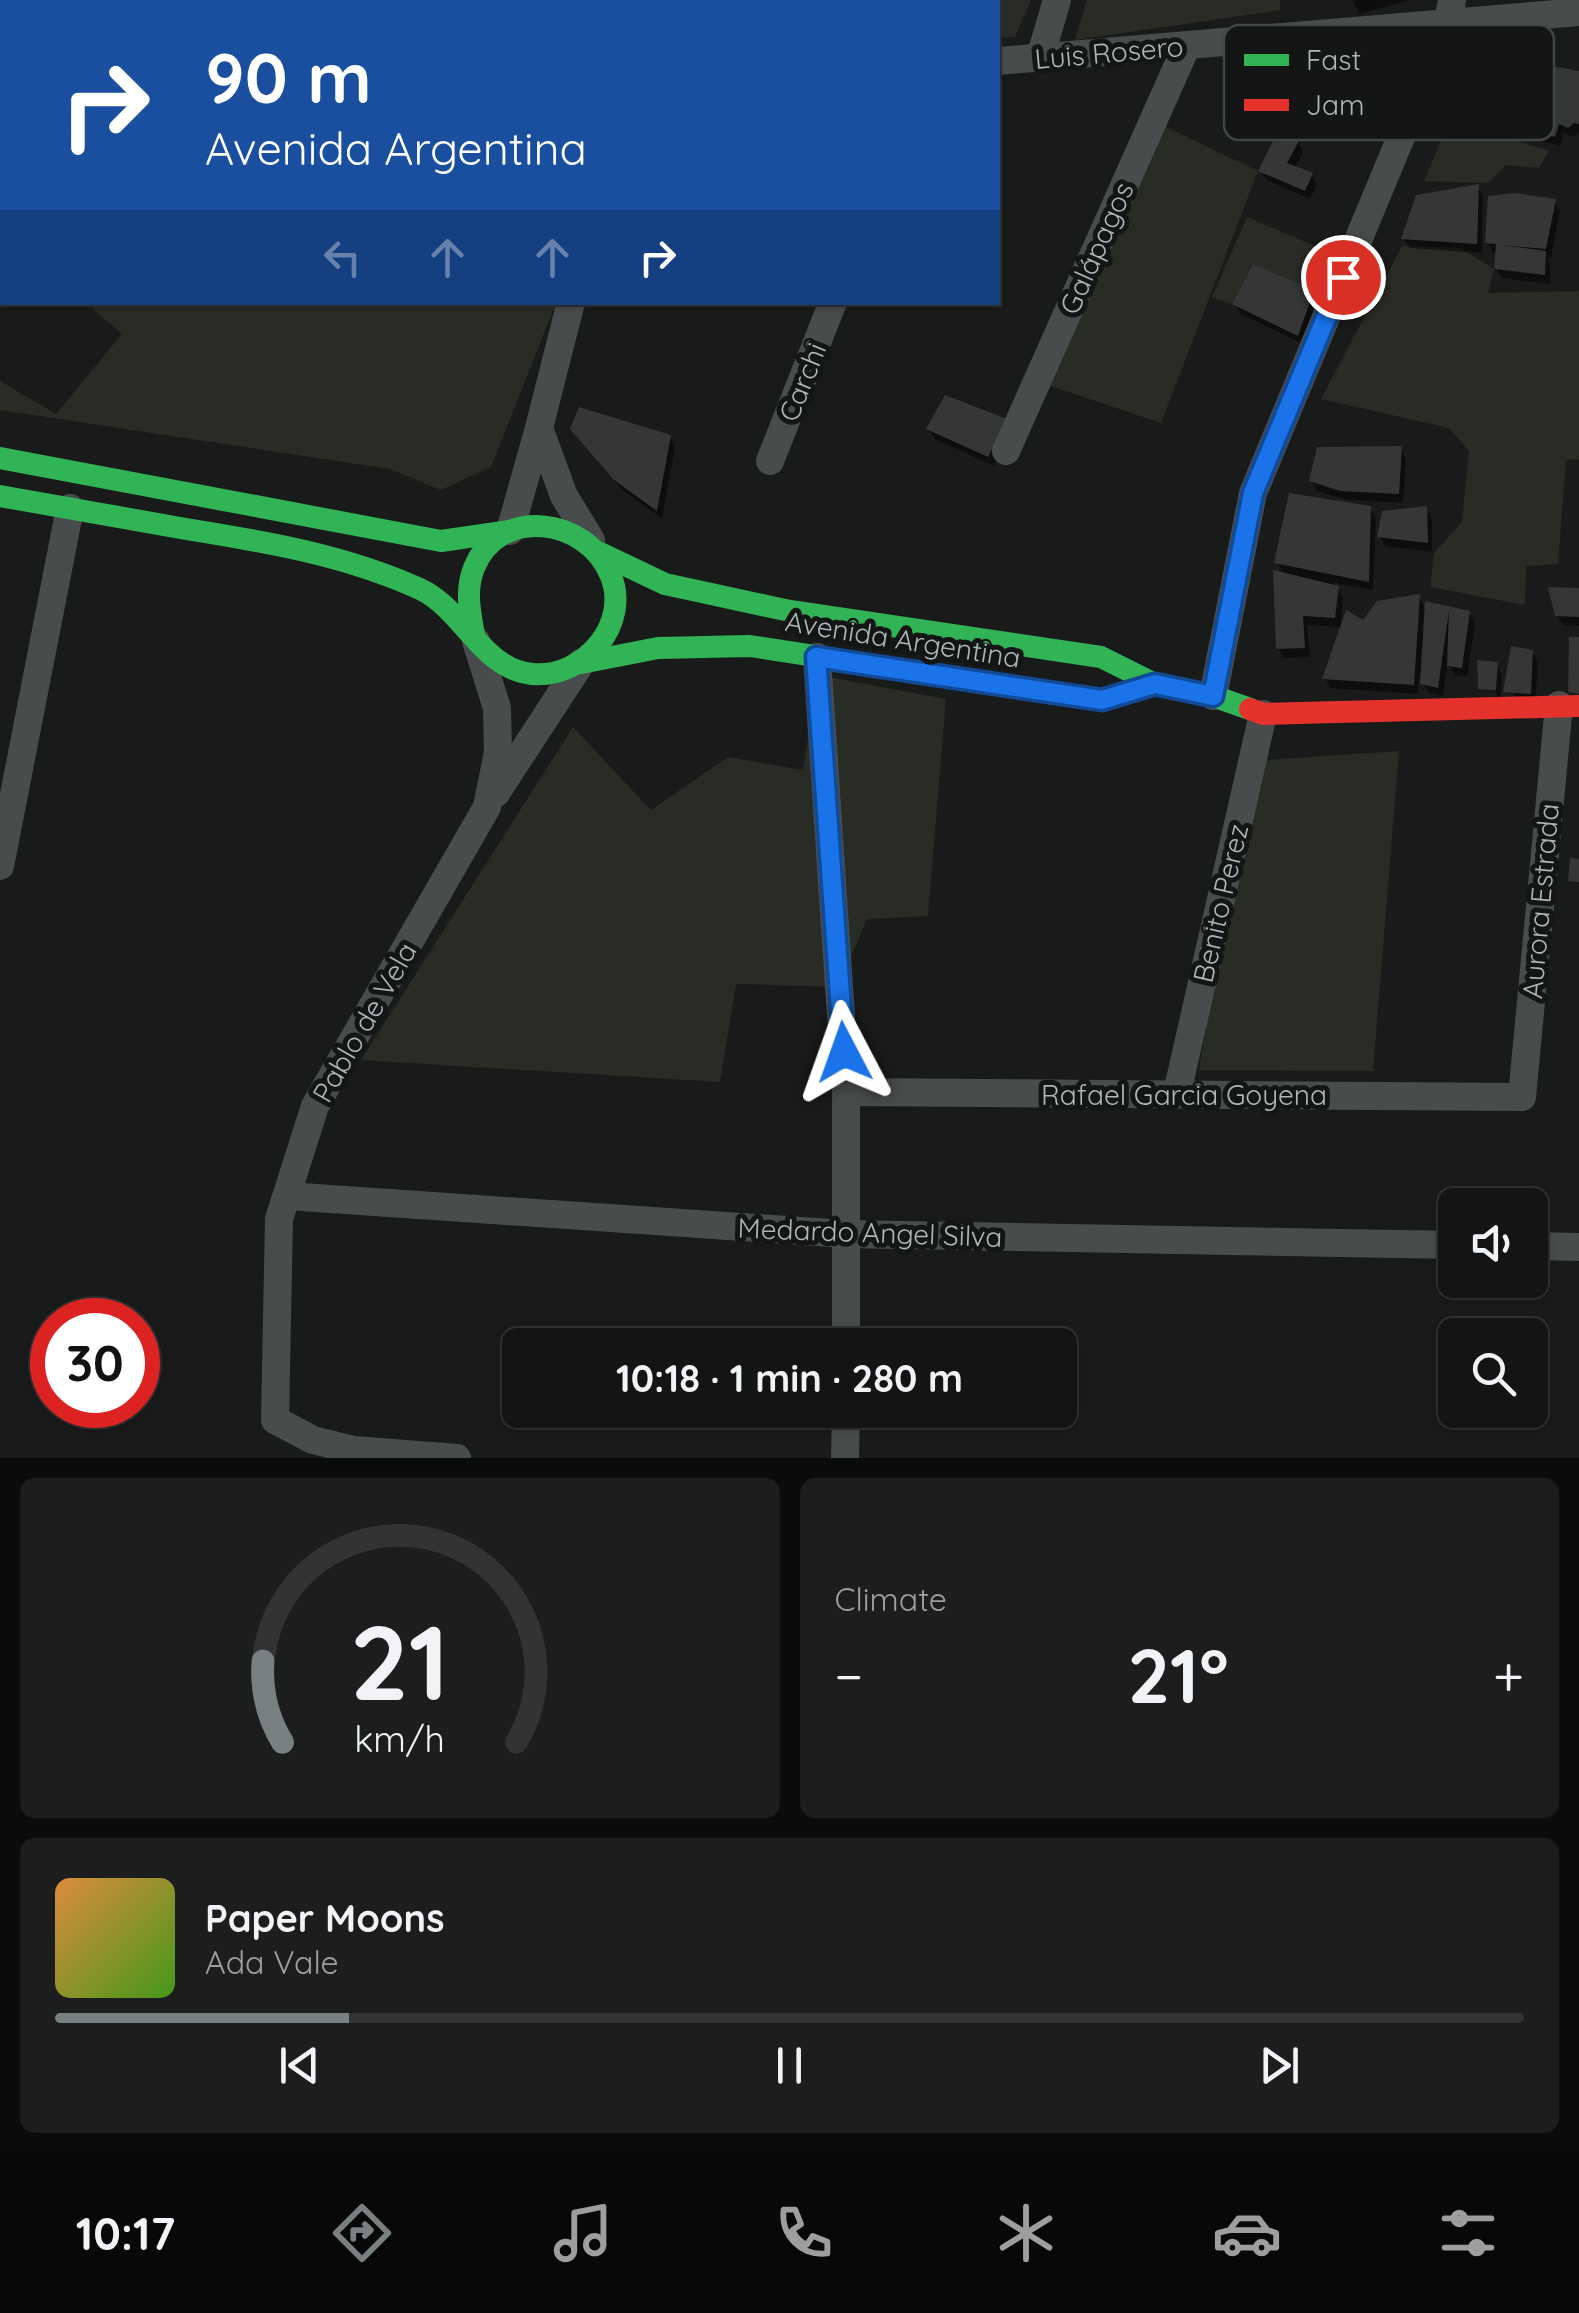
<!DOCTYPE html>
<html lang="en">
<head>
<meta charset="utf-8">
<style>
  :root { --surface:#131414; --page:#1c1d1d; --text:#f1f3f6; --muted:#9d9ea0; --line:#323334; --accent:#798081 }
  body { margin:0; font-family:Quicksand,sans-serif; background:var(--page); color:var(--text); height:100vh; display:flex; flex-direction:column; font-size:38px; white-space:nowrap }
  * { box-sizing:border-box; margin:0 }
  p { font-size:32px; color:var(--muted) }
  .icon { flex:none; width:55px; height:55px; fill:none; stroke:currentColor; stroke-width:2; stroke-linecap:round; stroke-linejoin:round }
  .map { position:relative; height:1458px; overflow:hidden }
  .sheet { display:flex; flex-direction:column; gap:20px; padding:20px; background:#0a0b0b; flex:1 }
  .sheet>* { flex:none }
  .banner { position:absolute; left:0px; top:0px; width:1000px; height:305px; box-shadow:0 2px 8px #0004,0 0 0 2px var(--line); background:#1a4fa0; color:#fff; overflow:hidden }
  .buttons { position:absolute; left:1438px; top:1188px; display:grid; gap:20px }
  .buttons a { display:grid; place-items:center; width:110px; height:110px; border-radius:15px; background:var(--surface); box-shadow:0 2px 8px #0004,0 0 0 2px var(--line); font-size:50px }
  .speed { position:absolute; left:30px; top:1298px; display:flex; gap:20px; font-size:50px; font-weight:700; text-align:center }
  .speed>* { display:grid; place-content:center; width:130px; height:130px; border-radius:50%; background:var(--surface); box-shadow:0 2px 8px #0004,0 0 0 2px var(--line); line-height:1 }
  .speed .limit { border:15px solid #d22; background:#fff; color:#111 }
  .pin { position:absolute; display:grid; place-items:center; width:85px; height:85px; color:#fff; margin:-42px; border:5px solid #fff; border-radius:50%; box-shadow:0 2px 10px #0007 }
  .me { position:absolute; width:110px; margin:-55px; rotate:356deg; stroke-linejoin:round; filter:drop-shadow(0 0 8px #0008) }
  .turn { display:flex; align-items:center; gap:35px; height:210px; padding:0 40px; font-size:45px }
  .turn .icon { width:130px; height:130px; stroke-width:2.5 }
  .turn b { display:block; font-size:70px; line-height:85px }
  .lanes { display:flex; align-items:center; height:95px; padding:0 40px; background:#0003; justify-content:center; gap:50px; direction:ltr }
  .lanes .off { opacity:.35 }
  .big { font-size:75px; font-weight:700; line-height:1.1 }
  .sheet .tile { flex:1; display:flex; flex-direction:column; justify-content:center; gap:15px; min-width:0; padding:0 35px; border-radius:15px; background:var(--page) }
  .sheet .dial { align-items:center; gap:0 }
  .dial svg { height:260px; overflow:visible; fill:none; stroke:var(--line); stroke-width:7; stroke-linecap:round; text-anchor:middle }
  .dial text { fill:var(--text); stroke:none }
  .song { display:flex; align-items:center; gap:30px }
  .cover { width:120px; height:120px; border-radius:15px; background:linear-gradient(135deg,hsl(30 70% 55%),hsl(100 70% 35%)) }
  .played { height:10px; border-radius:5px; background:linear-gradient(90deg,var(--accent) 20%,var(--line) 20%) }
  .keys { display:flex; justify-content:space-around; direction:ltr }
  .heat { display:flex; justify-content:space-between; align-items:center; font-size:55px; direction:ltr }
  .sheet .tiles { flex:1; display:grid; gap:20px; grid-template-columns:1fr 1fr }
  .tile:last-child { grid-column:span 2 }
  .trip { position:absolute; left:502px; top:1328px; width:575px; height:100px; border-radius:15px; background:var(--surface); box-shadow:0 2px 8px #0004,0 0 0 2px var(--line); font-weight:700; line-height:100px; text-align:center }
  .tab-bar { display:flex; height:160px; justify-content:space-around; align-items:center; background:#080808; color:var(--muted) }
  .tab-bar .icon { width:70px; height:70px }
  .tab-bar .selected { color:var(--accent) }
  .tab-bar b { font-size:45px; color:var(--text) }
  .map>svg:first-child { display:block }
  .green { fill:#292c25 }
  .shadow { fill:#0007 }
  .building { fill:#353737 }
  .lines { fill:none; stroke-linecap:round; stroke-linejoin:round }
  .street { stroke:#494c4c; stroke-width:28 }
  .fast { stroke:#30b455; stroke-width:22 }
  .jam { stroke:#e5322d; stroke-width:22 }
  .route-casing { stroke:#114b97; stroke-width:25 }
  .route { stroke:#1a73e8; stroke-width:18 }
  .labels { text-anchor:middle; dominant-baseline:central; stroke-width:10; stroke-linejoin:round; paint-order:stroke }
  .street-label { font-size:28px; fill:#acb7b9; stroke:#141515 }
  .key { fill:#141515; stroke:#424646; stroke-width:2.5 }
  .key-label { font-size:28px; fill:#acb7b9 }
</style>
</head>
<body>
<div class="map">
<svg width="1579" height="1458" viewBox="0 0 1579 1458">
  <rect width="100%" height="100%" fill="#191a1a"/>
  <g class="green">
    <polygon points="0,0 143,0 2,2 2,111"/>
    <polygon points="384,0 696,0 695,2"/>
    <polygon points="773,0 1031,0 1015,37 998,38 998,2 772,2"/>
    <polygon points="1087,0 1280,0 1280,10 1075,40"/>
    <polygon points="1478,55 1483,108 1505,123 1508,138 1549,151 1539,168 1505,165 1489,183 1424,181"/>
    <polygon points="1162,125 1258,171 1161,423 1045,384"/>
    <polygon points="1247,217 1329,252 1314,290 1253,264 1232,304 1212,297"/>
    <polygon points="1402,246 1460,248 1494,269 1488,293 1579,291 1579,459 1566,460 1558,564 1526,566 1525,605 1430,587 1434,553 1462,522 1469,451 1449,428 1321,399"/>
    <polygon points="86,303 556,303 491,467 441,490 390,469 0,410 0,381 56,414 122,334"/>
    <polygon points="818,675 946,699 928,916 867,919 838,987 736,984 720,1082 361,1060 573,727 651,810 728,757 803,770"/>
    <polygon points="1399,751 1373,1071 1199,1070 1251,761"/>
  </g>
  <g class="shadow">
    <polygon points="1352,0 1410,0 1360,14"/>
    <polygon points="1579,75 1579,133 1574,137 1564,133 1560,146 1524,136 1519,124 1491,117 1485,107"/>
    <polygon points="1293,126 1303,153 1294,169 1311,175 1317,185 1310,199 1267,180 1261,171"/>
    <polygon points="1478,187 1483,197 1482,253 1410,248 1404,239"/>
    <polygon points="1554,201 1560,211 1551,258 1547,257 1550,264 1550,284 1502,278 1496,268 1498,253 1493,253 1488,243"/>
    <polygon points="1312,292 1318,302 1303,344 1241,314 1235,304"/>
    <polygon points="572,429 669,437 675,447 662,518 622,490"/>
    <polygon points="929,429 1011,431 994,466 935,439"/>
    <polygon points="1401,449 1406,459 1403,503 1348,500 1317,491 1312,481"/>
    <polygon points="1370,508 1376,518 1373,590 1334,583 1343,598 1341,627 1307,625 1310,657 1284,658 1278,648 1284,575 1277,562"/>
    <polygon points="1426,509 1432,519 1432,552 1385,546 1380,536"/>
    <polygon points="1579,590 1579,626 1563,625 1557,615"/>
    <polygon points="1418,596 1427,612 1428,605 1469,613 1475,623 1467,677 1455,675 1448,662 1443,696 1429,693 1419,677 1418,694 1331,688 1325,678 1364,623"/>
    <polygon points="1532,652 1538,662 1535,703 1512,701"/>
    <polygon points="1480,663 1497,665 1502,675 1500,700"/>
  </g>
  <g class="building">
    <polygon points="1487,54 1579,71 1579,124 1574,123 1568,128 1559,124 1555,137 1515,127 1518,116 1483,108"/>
    <polygon points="1284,119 1295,124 1290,135 1299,141 1287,163 1313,173 1305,191 1258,171"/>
    <polygon points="1479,184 1477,244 1401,239 1416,195"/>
    <polygon points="1515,193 1556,199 1546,249 1503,245 1546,251 1545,275 1494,269 1496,244 1485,243 1488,196"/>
    <polygon points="1253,264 1314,290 1298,336 1232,304"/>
    <polygon points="945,395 1007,419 988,457 926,429"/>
    <polygon points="579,407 671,435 657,511 614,480 570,429"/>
    <polygon points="1402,446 1399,494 1340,491 1309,481 1317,447"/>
    <polygon points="1289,493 1371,506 1369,582 1274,563"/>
    <polygon points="1427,506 1428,543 1377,537 1382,511"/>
    <polygon points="1273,570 1339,586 1335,618 1303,616 1305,648 1276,649"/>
    <polygon points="1548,587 1579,588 1579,617 1555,616"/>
    <polygon points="1420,594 1414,685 1322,679 1346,610 1363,620 1377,601"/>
    <polygon points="1425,601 1470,611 1462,668 1447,666 1449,610 1438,688 1420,684"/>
    <polygon points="1569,637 1579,637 1579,694 1568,692"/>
    <polygon points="1511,646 1533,650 1531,694 1503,692"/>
    <polygon points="1477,660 1498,662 1496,690 1478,689"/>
    <polygon points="1570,858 1579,859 1579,882 1568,881"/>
  </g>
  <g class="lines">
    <g class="street">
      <polyline points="330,0 334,2"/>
      <polyline points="186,2 187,0"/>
      <polyline points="703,2 704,0"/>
      <polyline points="1040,58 1057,0"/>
      <polyline points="998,61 1579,12"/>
      <polyline points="0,287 2,284"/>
      <polyline points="571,302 539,428 564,496 591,540"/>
      <polyline points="1006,451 1187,45"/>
      <polyline points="770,461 833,302"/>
      <polyline points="510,531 539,428"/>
      <polyline points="817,657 846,1092 846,1345"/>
      <polyline points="1213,696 1253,493 1448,24 1452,0"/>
      <polyline points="496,793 581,663"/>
      <polyline points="0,866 70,508"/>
      <polyline points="846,1092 1522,1097 1559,705"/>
      <polyline points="1177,1093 1263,714"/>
      <polyline points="287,1196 846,1234 1455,1245"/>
      <polyline points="1530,1246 1579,1247"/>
      <polyline points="457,1458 354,1450 313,1440 275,1420 279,1219 315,1106 487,807 498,752 497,708 476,641"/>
      <polyline points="845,1458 846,1410"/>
    </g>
    <g class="fast">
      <polyline points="0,458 441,541 510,531"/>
      <path d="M0 496C62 507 124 518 186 529 267 542 345 555 420 589 463 609 482 669 532 674 584 679 632 623 610 574 587 518 499 505 474 568 465 590 470 612 474 635"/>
      <polyline points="600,553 665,584 790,611 1101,657 1155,684 1213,696 1250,709"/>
      <polyline points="581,663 658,648 750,646 1102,700 1155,684"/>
    </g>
    <polyline class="jam" points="1250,709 1263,714 1579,706"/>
  </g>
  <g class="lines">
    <g class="route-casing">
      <polyline id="route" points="844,1052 816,657 1102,700 1155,684 1213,696 1253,493 1343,277"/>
    </g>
    <use href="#route" class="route"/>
  </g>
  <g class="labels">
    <g class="street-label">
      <text transform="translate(1109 52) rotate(-5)">Luis Rosero</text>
      <text transform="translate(1096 248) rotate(-66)">Galápagos</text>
      <text transform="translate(802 382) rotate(-68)">Carchi</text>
      <text transform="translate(903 639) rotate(9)">Avenida Argentina</text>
      <text transform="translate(1540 901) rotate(-85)">Aurora Estrada</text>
      <text transform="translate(1220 903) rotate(-77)">Benito Perez</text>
      <text transform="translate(364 1022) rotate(-60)">Pablo de Vela</text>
      <text x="1184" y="1094">Rafael Garcia Goyena</text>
      <text transform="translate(870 1232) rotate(2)">Medardo Angel Silva</text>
    </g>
  </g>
  <rect x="1224" y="25" width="330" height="115" rx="15" class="key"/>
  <rect x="1244" y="54" width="45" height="12" fill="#30b455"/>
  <rect x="1244" y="99" width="45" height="12" fill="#e5322d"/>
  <g class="key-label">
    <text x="1306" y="70">Fast</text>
    <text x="1306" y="115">Jam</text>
  </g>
</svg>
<div class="buttons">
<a><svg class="icon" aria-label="sound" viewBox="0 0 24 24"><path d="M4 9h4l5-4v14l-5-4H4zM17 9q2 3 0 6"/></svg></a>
<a><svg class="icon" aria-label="search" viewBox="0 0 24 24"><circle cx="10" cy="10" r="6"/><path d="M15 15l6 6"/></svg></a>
</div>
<div class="speed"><div class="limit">30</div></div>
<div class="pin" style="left:1343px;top:277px;background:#d93025"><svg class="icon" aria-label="arrive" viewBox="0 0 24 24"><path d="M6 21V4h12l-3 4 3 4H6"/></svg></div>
<svg class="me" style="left:844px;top:1052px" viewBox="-20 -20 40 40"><path d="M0-17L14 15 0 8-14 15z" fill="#1a73e8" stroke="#fff" stroke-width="4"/></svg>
<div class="trip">10:18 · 1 min · 280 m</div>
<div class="banner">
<div class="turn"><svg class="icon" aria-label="right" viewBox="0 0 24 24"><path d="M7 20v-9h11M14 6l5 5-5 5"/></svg><div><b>90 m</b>Avenida Argentina</div></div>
<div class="lanes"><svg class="icon off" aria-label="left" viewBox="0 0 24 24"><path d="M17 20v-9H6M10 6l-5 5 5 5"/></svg><svg class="icon off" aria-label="ahead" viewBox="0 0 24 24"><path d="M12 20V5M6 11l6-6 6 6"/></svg><svg class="icon off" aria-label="ahead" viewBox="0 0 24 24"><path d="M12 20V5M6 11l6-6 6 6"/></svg><svg class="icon" aria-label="right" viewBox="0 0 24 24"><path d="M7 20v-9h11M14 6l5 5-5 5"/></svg></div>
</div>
</div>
<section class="sheet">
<div class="tiles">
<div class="tile dial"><svg viewBox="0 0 100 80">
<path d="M14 69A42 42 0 1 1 86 69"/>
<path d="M14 69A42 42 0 0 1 8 44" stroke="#798081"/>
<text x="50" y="56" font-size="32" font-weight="700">21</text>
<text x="50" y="72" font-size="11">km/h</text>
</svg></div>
<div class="tile"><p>Climate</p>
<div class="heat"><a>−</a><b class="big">21°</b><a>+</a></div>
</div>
<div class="tile">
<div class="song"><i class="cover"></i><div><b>Paper Moons</b><p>Ada Vale</p></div></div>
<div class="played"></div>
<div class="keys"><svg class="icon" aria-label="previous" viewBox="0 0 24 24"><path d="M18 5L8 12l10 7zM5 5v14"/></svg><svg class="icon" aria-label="pause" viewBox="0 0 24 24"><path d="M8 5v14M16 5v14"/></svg><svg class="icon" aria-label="next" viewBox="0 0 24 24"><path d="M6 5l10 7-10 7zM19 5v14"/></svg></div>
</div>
</div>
</section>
<nav class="tab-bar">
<b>10:17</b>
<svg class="icon selected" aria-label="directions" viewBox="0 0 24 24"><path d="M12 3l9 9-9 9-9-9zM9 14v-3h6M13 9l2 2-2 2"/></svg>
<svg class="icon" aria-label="music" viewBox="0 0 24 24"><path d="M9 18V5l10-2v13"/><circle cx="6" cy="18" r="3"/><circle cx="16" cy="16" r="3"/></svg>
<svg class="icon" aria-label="phone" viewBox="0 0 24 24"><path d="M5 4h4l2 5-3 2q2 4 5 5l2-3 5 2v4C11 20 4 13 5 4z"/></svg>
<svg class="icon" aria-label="climate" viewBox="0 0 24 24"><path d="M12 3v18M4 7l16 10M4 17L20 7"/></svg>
<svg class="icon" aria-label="car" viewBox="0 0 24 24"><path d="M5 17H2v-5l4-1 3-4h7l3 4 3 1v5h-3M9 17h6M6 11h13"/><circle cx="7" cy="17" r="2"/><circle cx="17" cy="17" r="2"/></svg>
<svg class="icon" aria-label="filters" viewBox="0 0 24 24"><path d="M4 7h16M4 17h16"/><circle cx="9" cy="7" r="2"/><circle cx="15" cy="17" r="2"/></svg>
</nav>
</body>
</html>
